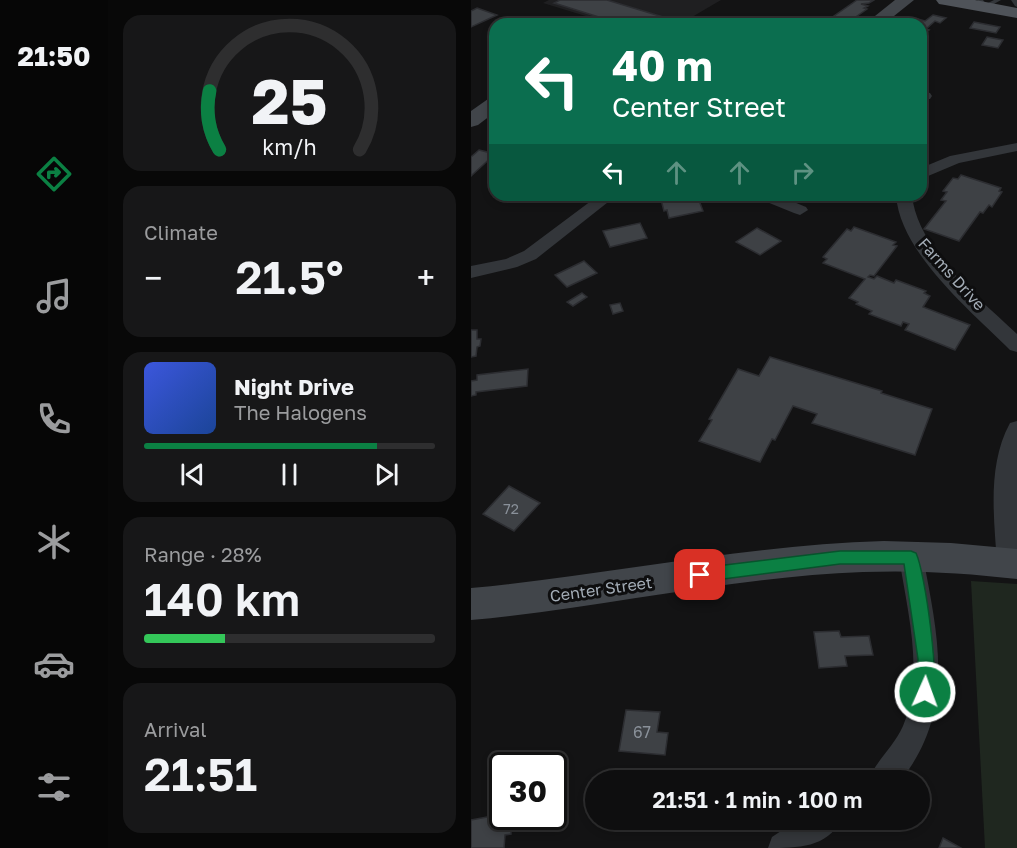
<!DOCTYPE html>
<html lang="en">
<head>
<meta charset="utf-8">
<style>
  :root { --surface:#0e0e0f; --page:#171718; --text:#f1f3f6; --muted:#9b9c9e; --line:#2e2e2f; --accent:#0b8043 }
  body { margin:0; font-family:"Golos Text",sans-serif; background:var(--page); color:var(--text); height:100vh; display:flex; flex-direction:column; font-size:22px; white-space:nowrap }
  * { box-sizing:border-box; margin:0 }
  p { font-size:20px; color:var(--muted) }
  .icon { flex:none; width:33px; height:33px; fill:none; stroke:currentColor; stroke-width:2; stroke-linecap:round; stroke-linejoin:round }
  .map { position:relative; flex:1; overflow:hidden }
  .drawer { display:flex; flex-direction:column; gap:15px; padding:15px; background:#080808; width:363px }
  .drawer>* { flex:none }
  .banner { position:absolute; left:18px; top:18px; width:438px; height:183px; border-radius:18px; box-shadow:0 3px 9px #0003,0 0 0 2px var(--line); background:#0b6e4f; color:#fff; overflow:hidden }
  .speed { position:absolute; left:18px; top:752px; display:flex; gap:12px; font-size:30px; font-weight:700; text-align:center }
  .speed>* { display:grid; place-content:center; width:78px; height:78px; border-radius:50%; background:var(--surface); box-shadow:0 3px 9px #0003,0 0 0 2px var(--line); line-height:1 }
  .speed .limit { border:3px solid #111; border-radius:9px; background:#fff; color:#111 }
  .pin { position:absolute; display:grid; place-items:center; width:51px; height:51px; color:#fff; margin:-26px; border-radius:12px; box-shadow:0 3px 9px #0006 }
  .me { position:absolute; width:66px; margin:-33px; rotate:2deg; stroke-linejoin:round; filter:drop-shadow(0 0 4px #0008) }
  .turn { display:flex; align-items:center; gap:21px; height:126px; padding:0 24px; font-size:27px }
  .turn .icon { width:78px; height:78px; stroke-width:2.5 }
  .turn b { display:block; font-size:42px; line-height:51px }
  .lanes { display:flex; align-items:center; height:57px; padding:0 24px; background:#0003; justify-content:center; gap:30px; direction:ltr }
  .lanes .off { opacity:.35 }
  .big { font-size:45px; font-weight:600; line-height:1.1 }
  .drawer .widget { flex:1; display:flex; flex-direction:column; justify-content:center; gap:9px; min-width:0; padding:0 21px; border-radius:18px; background:var(--page) }
  .drawer .dial { align-items:center; gap:0 }
  .dial svg { height:156px; overflow:visible; fill:none; stroke:var(--line); stroke-width:7; stroke-linecap:round; text-anchor:middle }
  .dial text { fill:var(--text); stroke:none }
  .song { display:flex; align-items:center; gap:18px }
  .cover { width:72px; height:72px; border-radius:9px; background:linear-gradient(135deg,hsl(230 70% 55%),hsl(220 70% 35%)) }
  .played { height:6px; border-radius:3px; background:linear-gradient(90deg,var(--accent) 80%,var(--line) 80%) }
  .keys { display:flex; justify-content:space-around; direction:ltr }
  .heat { display:flex; justify-content:space-between; align-items:center; font-size:33px; direction:ltr }
  .charge { height:9px; border-radius:4px; background:linear-gradient(90deg,#34c759 28%,var(--line) 0) }
  .trip { position:absolute; left:114px; top:770px; width:345px; height:60px; border-radius:30px; background:var(--surface); box-shadow:0 3px 9px #0003,0 0 0 2px var(--line); font-weight:600; line-height:60px; text-align:center }
  main { display:flex; flex:1; min-height:0 }
  .menu { display:flex; flex-direction:column; width:108px; justify-content:space-around; align-items:center; background:#060606; color:var(--muted) }
  .menu .icon { width:42px; height:42px }
  .menu .on { color:var(--accent) }
  .menu b { font-size:27px; color:var(--text) }
  .map>svg:first-child { display:block }
  .built { fill:#1f1f21 }
  .green { fill:#1f271f }
  .building { fill:#3e4145; stroke:#2c2d31; stroke-width:1.5 }
  .lines { fill:none; stroke-linecap:round; stroke-linejoin:round }
  .lane { fill:#33363a; fill-rule:evenodd }
  .street { fill:#33363a; fill-rule:evenodd }
  .secondary { fill:#41454a; fill-rule:evenodd }
  .primary { fill:#4f5359; fill-rule:evenodd }
  .route { fill:#0b8043; stroke:#07532c; stroke-width:1.5 }
  .labels { text-anchor:middle; dominant-baseline:central; stroke-width:6; stroke-linejoin:round; paint-order:stroke }
  .number-label { font-size:14px; fill:#8a919a }
  .street-label { font-size:16px; fill:#a3acb6; stroke:#0e0e0f }
  .near-number-label { font-size:16px; fill:#8a919a }
</style>
</head>
<body>
<main>
<nav class="menu">
<b>21:50</b>
<svg class="icon on" aria-label="directions" viewBox="0 0 24 24"><path d="M12 3l9 9-9 9-9-9zM9 14v-3h6M13 9l2 2-2 2"/></svg>
<svg class="icon" aria-label="music" viewBox="0 0 24 24"><path d="M9 18V5l10-2v13"/><circle cx="6" cy="18" r="3"/><circle cx="16" cy="16" r="3"/></svg>
<svg class="icon" aria-label="phone" viewBox="0 0 24 24"><path d="M5 4h4l2 5-3 2q2 4 5 5l2-3 5 2v4C11 20 4 13 5 4z"/></svg>
<svg class="icon" aria-label="climate" viewBox="0 0 24 24"><path d="M12 3v18M4 7l16 10M4 17L20 7"/></svg>
<svg class="icon" aria-label="car" viewBox="0 0 24 24"><path d="M5 17H2v-5l4-1 3-4h7l3 4 3 1v5h-3M9 17h6M6 11h13"/><circle cx="7" cy="17" r="2"/><circle cx="17" cy="17" r="2"/></svg>
<svg class="icon" aria-label="filters" viewBox="0 0 24 24"><path d="M4 7h16M4 17h16"/><circle cx="9" cy="7" r="2"/><circle cx="15" cy="17" r="2"/></svg>
</nav>
<section class="drawer">
<div class="widget dial"><svg viewBox="0 0 100 80">
<path d="M14 69A42 42 0 1 1 86 69"/>
<path d="M14 69A42 42 0 0 1 9 39" stroke="#0b8043"/>
<text x="50" y="56" font-size="32" font-weight="700">25</text>
<text x="50" y="72" font-size="11">km/h</text>
</svg></div>
<div class="widget"><p>Climate</p>
<div class="heat"><a>−</a><b class="big">21.5°</b><a>+</a></div>
</div>
<div class="widget">
<div class="song"><i class="cover"></i><div><b>Night Drive</b><p>The Halogens</p></div></div>
<div class="played"></div>
<div class="keys"><svg class="icon" aria-label="previous" viewBox="0 0 24 24"><path d="M18 5L8 12l10 7zM5 5v14"/></svg><svg class="icon" aria-label="pause" viewBox="0 0 24 24"><path d="M8 5v14M16 5v14"/></svg><svg class="icon" aria-label="next" viewBox="0 0 24 24"><path d="M6 5l10 7-10 7zM19 5v14"/></svg></div>
</div>
<div class="widget"><p>Range · 28%</p><b class="big">140 km</b><div class="charge"></div></div>
<div class="widget"><p>Arrival</p><b class="big">21:51</b></div>
</section>
<div class="map">
<svg width="546" height="848" viewBox="0 0 546 848">
  <rect width="100%" height="100%" fill="#131314"/>
  <polygon class="built" points="78,0 250,0 209,24 141,24 72,3"/>
  <polygon class="green" points="500,581 546,584 546,848 514,848"/>
  <g class="building">
    <polygon points="89,0 136,0 202,20 195,24 150,24 83,3"/>
    <polygon points="386,0 403,0 398,3 390,4 397,6 393,8 396,9 379,21 363,16"/>
    <polygon points="6,8 26,15 0,27 0,11"/>
    <polygon points="462,15 475,18 469,23 464,21 455,29 458,30 453,33 450,32 450,24 440,24 447,19 454,21"/>
    <polygon points="333,18 338,24 292,24 290,22 303,20 306,23"/>
    <polygon points="503,22 529,27 525,33 499,28"/>
    <polygon points="516,37 532,40 527,48 511,45"/>
    <polygon points="8,150 24,154 0,176 0,157"/>
    <polygon points="490,175 530,188 528,191 531,192 521,207 518,205 512,213 509,212 488,241 453,229 475,201 470,200 476,192 472,191 482,178 487,179"/>
    <polygon points="207,195 207,197 226,195 232,211 198,218 196,210 193,211 189,196"/>
    <polygon points="169,223 176,238 139,247 132,231"/>
    <polygon points="383,227 425,242 422,245 426,246 403,276 399,275 397,277 403,279 406,276 423,283 425,280 455,291 453,293 459,296 452,307 499,325 484,350 434,330 438,324 432,322 430,326 398,314 401,311 385,304 387,302 378,298 394,279 352,263 356,259 352,257 376,229 380,231"/>
    <polygon points="286,228 310,241 289,255 265,242"/>
    <polygon points="113,261 126,273 96,287 84,275"/>
    <polygon points="111,293 116,297 102,306 96,302"/>
    <polygon points="149,303 152,311 142,314 139,305"/>
    <polygon points="0,330 6,330 6,339 10,339 9,346 6,347 5,356 0,357"/>
    <polygon points="299,357 411,391 410,393 461,409 444,455 341,423 346,414 322,406 304,440 301,439 289,462 228,441 241,420 238,419 267,369 288,376"/>
    <polygon points="57,369 56,386 5,392 5,395 0,396 0,381 6,380 6,375"/>
    <polygon points="38,486 69,503 43,531 12,514"/>
    <polygon points="368,631 370,637 398,636 402,655 374,656 376,666 348,668 343,632"/>
    <polygon points="155,710 189,712 186,732 197,733 194,755 148,751"/>
    <polygon points="32,814 40,816 40,834 34,835 33,848 0,848 0,820"/>
    <polygon points="472,838 490,848 468,848"/>
  </g>
  <g class="lines">
    <g class="lane">
      <polygon points="506,0 512,0 515,4 523,0 530,0 514,9"/>
      <polygon points="540,0 546,0 546,7 544,6"/>
    </g>
    <g class="street">
      <polygon points="450,91 459,93 461,96 459,99 450,99"/>
      <polygon points="546,143 546,151 488,163 450,179 450,168 479,156"/>
      <polygon points="128,195 146,195 65,259 46,267 0,278 0,266 35,259 53,251"/>
      <polygon points="284,195 306,195 335,207 337,210 329,215 323,213 286,198"/>
      <path d="M425 195H441C446 249 508 298 546 334V352L539 350C500 311 429 253 425 195Z"/>
      <path d="M546 421V571L538 574 529 571 526 563C523 518 516 465 539 423Z"/>
      <path d="M440 546 448 550 452 557C467 636 485 711 430 780H397C406 760 423 746 432 726 454 674 436 610 428 557L432 550Z"/>
      <path d="M328 819H370C357 848 326 848 297 848L301 837Z"/>
    </g>
    <g class="secondary">
      <polygon points="424,0 443,0 413,24 394,24"/>
      <polygon points="24,97 24,112 7,125 0,127 0,111 17,99"/>
      <path d="M413 541 480 543 546 549V579C495 573 443 570 392 572 260 577 131 608 0 620V588C138 575 274 545 413 541Z"/>
    </g>
    <polygon class="primary" points="465,0 504,0 546,8 546,18 474,5 468,4"/>
  </g>
  <path class="route" d="M369 551H440L445 553C454 572 469 679 461 699L454 701 448 699 446 692 447 659 433 564H369L229 582 224 580 221 575 224 570 229 568Z"/>
  <g class="labels">
    <g class="number-label">
      <text x="40" y="508">72</text>
    </g>
    <g class="street-label">
      <text transform="translate(481 274) rotate(48)">Farms Drive</text>
      <text transform="translate(130 589) rotate(-8)">Center Street</text>
    </g>
    <g class="near-number-label">
      <text x="171" y="732">67</text>
    </g>
  </g>
</svg>
<div class="speed"><div class="limit">30</div></div>
<div class="pin" style="left:229px;top:575px;background:#d93025"><svg class="icon" aria-label="arrive" viewBox="0 0 24 24"><path d="M6 21V4h12l-3 4 3 4H6"/></svg></div>
<svg class="me" style="left:454px;top:692px" viewBox="-20 -20 40 40"><circle r="17" fill="#0b8043" stroke="#fff" stroke-width="3"/><path d="M0-11L8 9 0 5-8 9z" fill="#fff"/></svg>
<div class="trip">21:51 · 1 min · 100 m</div>
<div class="banner">
<div class="turn"><svg class="icon" aria-label="left" viewBox="0 0 24 24"><path d="M17 20v-9H6M10 6l-5 5 5 5"/></svg><div><b>40 m</b>Center Street</div></div>
<div class="lanes"><svg class="icon" aria-label="left" viewBox="0 0 24 24"><path d="M17 20v-9H6M10 6l-5 5 5 5"/></svg><svg class="icon off" aria-label="ahead" viewBox="0 0 24 24"><path d="M12 20V5M6 11l6-6 6 6"/></svg><svg class="icon off" aria-label="ahead" viewBox="0 0 24 24"><path d="M12 20V5M6 11l6-6 6 6"/></svg><svg class="icon off" aria-label="right" viewBox="0 0 24 24"><path d="M7 20v-9h11M14 6l5 5-5 5"/></svg></div>
</div>
</div>
</main>
</body>
</html>
